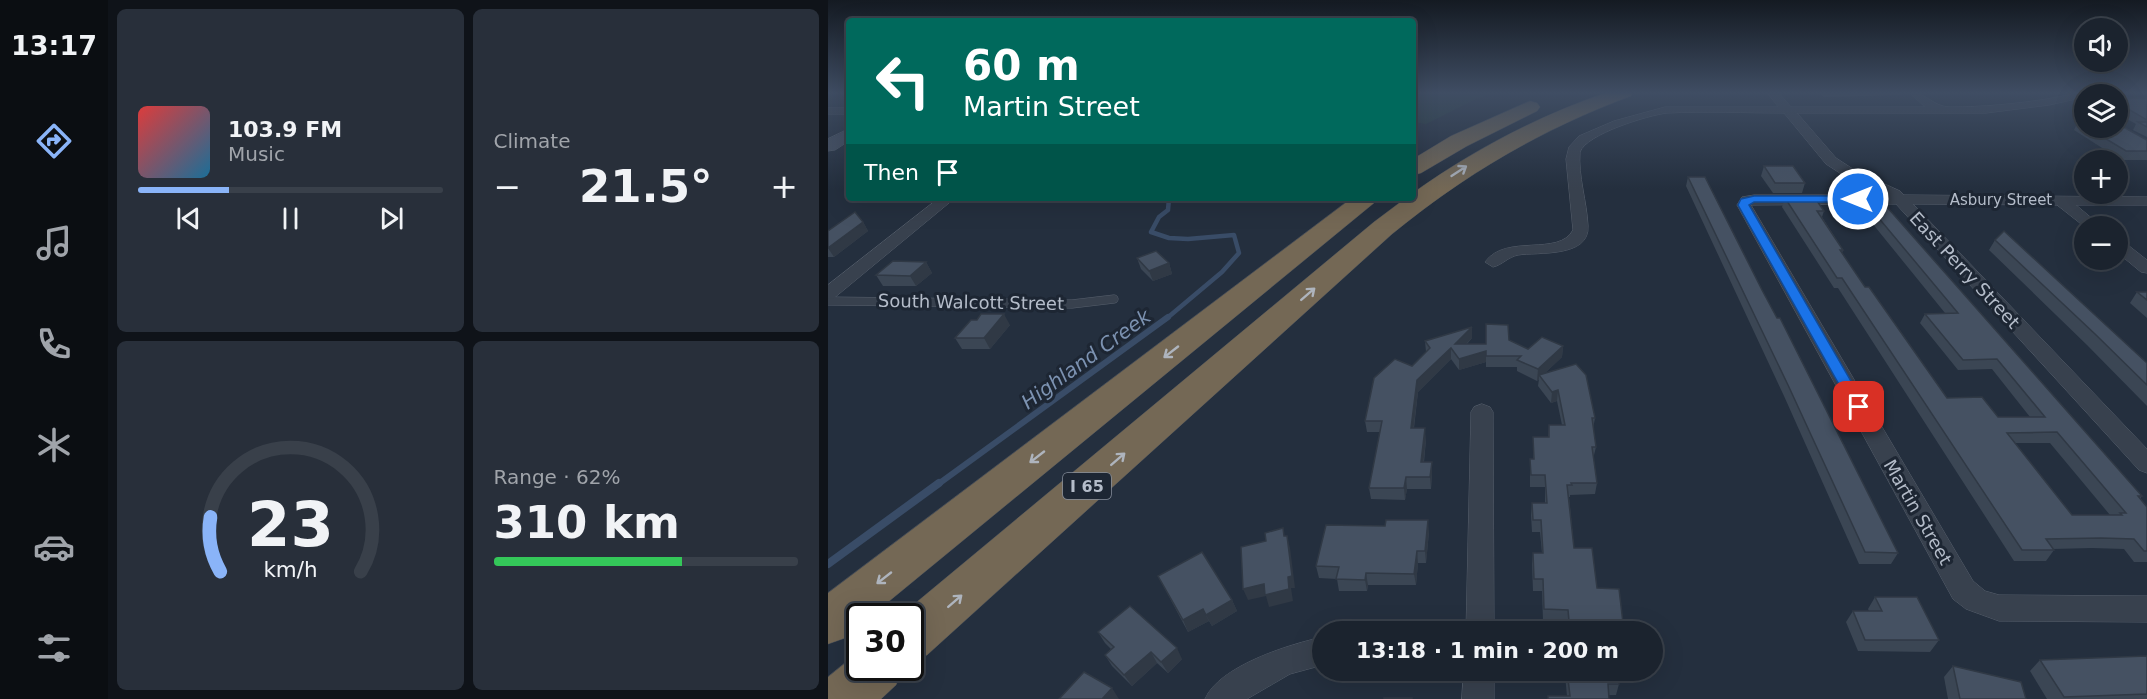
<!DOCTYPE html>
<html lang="en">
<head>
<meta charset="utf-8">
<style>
  :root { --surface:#1b232e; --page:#282f3a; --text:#f1f3f6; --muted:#a0a4aa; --line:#39404a; --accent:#8ab4f8 }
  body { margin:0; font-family:"DejaVu Sans",sans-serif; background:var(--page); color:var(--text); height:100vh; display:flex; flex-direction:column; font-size:22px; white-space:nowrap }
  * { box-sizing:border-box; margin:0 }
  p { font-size:20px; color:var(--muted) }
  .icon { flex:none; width:33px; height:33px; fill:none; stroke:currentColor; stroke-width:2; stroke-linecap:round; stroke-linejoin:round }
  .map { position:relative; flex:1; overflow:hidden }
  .panel { display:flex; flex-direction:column; gap:9px; padding:9px; background:#0f1319; width:720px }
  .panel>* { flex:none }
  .hud { position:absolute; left:18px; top:18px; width:570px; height:183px; border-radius:6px; box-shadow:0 6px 24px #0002,0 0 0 2px var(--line); background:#00695c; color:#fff; overflow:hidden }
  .fabs { position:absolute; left:1246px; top:18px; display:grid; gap:12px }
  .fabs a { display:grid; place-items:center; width:54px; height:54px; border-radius:50%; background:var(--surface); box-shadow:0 6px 24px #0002,0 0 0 2px var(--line); font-size:30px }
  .speed { position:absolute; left:18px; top:603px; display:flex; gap:12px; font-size:30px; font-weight:700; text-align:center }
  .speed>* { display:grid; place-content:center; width:78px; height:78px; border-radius:50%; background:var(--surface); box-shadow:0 6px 24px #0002,0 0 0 2px var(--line); line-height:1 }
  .speed .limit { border:3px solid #111; border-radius:9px; background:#fff; color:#111 }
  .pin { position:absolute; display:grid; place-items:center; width:51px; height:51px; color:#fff; margin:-26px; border-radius:12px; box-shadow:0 3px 9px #0006 }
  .me { position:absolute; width:66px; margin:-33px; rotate:270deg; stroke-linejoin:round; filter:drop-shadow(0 0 4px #0008) }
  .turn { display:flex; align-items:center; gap:21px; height:126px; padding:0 18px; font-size:27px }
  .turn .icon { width:78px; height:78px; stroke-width:2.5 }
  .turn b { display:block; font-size:42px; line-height:51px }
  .then { display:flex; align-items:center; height:57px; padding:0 18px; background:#0003; gap:12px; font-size:22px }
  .big { font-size:45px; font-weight:600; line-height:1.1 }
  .panel .widget { flex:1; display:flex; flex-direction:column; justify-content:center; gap:9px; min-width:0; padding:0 21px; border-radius:9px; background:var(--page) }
  .panel .dial { align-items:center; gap:0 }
  .dial svg { height:156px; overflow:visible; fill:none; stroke:var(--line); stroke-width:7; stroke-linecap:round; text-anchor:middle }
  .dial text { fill:var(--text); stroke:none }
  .song { display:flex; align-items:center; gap:18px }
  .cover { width:72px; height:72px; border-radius:9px; background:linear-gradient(135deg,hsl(0 70% 55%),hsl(200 70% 35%)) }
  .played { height:6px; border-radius:3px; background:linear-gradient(90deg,var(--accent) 30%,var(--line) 30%) }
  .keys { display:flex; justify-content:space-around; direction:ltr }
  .heat { display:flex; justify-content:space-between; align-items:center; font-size:33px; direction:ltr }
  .charge { height:9px; border-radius:4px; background:linear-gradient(90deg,#34c759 62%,var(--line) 0) }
  .panel .tiles { flex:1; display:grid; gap:9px; grid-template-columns:repeat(2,1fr) }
  .trip { position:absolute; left:484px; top:621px; width:351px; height:60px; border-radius:30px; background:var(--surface); box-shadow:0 6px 24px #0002,0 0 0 2px var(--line); font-weight:600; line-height:60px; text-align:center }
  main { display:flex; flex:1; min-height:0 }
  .tab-bar { display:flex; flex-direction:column; width:108px; justify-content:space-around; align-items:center; background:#0b0e12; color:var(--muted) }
  .tab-bar .icon { width:42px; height:42px }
  .tab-bar .current { color:var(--accent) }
  .tab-bar b { font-size:27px; color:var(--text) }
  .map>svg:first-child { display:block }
  .green { fill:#263c3f }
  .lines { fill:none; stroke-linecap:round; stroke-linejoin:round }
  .stream-far2 { stroke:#394c67; stroke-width:4.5 }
  .stream-far1 { stroke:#394c67; stroke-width:6 }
  .stream { stroke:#394c67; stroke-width:8 }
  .lane-casing { stroke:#565f6c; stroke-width:9 }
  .street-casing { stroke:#565f6c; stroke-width:1 }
  .secondary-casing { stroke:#565f6c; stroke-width:1 }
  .highway-casing { stroke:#434c59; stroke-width:1 }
  .lane { stroke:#38414e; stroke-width:8 }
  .street { fill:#38414e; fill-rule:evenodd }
  .secondary { fill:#465061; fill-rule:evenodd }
  .highway { fill:#746855; fill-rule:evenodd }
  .wall { fill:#3b4654; fill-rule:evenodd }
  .shaded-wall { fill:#303945 }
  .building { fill:#455162; stroke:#303945; stroke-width:1.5; fill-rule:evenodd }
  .oneway { stroke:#aeb4bd }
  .route { fill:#1a73e8; stroke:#114b97; stroke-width:1.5 }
  .labels { text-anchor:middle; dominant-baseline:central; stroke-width:6; stroke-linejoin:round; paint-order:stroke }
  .far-street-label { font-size:15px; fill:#b4bcc9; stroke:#1d2633 }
  .shield { fill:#1d2633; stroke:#878f9c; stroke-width:1.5 }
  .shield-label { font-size:16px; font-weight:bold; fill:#b4bcc9 }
  .street-label { font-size:18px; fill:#b4bcc9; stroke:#1d2633 }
  .water-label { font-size:20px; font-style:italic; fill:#7c92b1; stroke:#1d2633 }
</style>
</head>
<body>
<main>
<nav class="tab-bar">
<b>13:17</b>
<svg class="icon current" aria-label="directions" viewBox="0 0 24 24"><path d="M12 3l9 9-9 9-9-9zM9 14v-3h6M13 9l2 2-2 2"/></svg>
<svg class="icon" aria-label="music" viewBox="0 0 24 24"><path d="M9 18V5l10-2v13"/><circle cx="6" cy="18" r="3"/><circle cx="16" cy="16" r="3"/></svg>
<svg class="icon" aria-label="phone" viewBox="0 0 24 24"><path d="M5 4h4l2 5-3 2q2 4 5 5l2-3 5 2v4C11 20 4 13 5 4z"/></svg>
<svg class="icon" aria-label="climate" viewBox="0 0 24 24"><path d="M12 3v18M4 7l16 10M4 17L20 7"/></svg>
<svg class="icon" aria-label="car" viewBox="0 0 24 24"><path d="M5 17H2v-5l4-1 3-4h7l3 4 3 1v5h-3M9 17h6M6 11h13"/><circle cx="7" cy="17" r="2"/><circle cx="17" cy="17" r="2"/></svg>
<svg class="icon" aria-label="filters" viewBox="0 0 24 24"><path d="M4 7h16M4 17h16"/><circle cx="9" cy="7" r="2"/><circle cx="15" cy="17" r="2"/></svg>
</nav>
<section class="panel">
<div class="tiles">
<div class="widget">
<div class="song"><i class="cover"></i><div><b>103.9 FM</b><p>Music</p></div></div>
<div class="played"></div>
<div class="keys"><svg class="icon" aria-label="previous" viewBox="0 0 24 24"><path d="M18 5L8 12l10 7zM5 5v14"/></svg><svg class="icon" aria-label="pause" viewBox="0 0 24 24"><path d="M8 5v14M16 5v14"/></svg><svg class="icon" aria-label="next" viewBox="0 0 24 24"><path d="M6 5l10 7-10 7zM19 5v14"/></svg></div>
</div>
<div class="widget"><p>Climate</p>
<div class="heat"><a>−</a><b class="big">21.5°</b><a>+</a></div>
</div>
<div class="widget dial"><svg viewBox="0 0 100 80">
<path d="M14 69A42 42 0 1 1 86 69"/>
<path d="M14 69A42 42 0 0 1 9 41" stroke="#8ab4f8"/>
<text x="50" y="56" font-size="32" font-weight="700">23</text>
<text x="50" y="72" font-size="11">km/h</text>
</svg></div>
<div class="widget"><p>Range · 62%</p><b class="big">310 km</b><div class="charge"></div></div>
</div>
</section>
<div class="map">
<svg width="1319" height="699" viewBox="0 0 1319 699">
  <rect width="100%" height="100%" fill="#242f3e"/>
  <polygon class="green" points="585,92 669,92 650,98 598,124 585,122"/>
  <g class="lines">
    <polyline class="stream-far2" points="338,319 394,272 411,253 406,235 360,239 341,238 323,232 331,217 340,210 341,198"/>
    <polyline class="stream-far1" points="109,485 340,317"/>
    <polyline class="stream" points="0,564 111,483"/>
    <g class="lane-casing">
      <polyline id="lane" points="0,301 244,304 286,299"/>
    </g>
    <g class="street-casing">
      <g id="street">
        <path d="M939 92H950L963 107H1097L1081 92C1098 92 1105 107 1122 107 1155 107 1187 104 1219 99 1236 96 1251 92 1269 92L1268 94H1257V97L1221 105 1158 113H969L1008 158 1028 171 1072 191 1076 195 1319 197V205H1248L1273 226 1257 227 1229 205 1085 204 1319 449V473L1311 470 1068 204 923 205 1145 581 1157 591 1171 595 1319 596V622L1171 621 1138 609 1125 599 909 205 914 197 926 195H1058L1018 177 998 164 956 113C917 113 878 111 839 113 821 115 758 134 752 152 750 176 759 202 760 226 762 258 709 252 690 255 680 257 674 265 665 267L657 262C678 233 731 257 745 230L738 159 741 147 751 136 786 121 837 107H950Z"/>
        <rect x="0" y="108" width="21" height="6"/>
        <polygon points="111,198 127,198 6,298 0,299 0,285"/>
        <polygon points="1290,240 1296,242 1319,260 1319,273 1313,272 1290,253"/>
        <polygon points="654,404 662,407 665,412 666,632 638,632 643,412 646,407"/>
        <path d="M495 637V665L462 674 419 699H377C391 666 462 644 495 637Z"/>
        <polygon points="636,670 666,670 666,699 634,699"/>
      </g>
    </g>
    <g class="secondary-casing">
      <polygon id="secondary" points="21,129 21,141 7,150 0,151 0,139"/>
    </g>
    <g class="highway-casing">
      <g id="highway">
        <path d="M780 92H805L803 96C714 129 637 174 564 234L99 655 82 662V616H72L546 222 578 198H585V193C645 150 710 116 780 92Z"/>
        <polygon points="702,101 709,103 712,107 709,111 639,146 593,173 585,175 585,159 623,136"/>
        <polygon points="524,198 552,198 43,616 32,616 32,626 17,638 0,644 0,593"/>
        <polygon points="32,651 32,668 75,668 68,685 53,699 0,699 0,677"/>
      </g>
    </g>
    <use href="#lane" class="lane"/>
    <use href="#street" class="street"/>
    <use href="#secondary" class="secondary"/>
    <use href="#highway" class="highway"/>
  </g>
  <g class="wall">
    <polygon points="991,92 1074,92 1073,95 996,97"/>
    <polygon points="1290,98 1319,98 1319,137 1305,130 1308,124 1290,114"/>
    <polygon points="1250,122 1257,122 1257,128 1290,128 1319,140 1319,160 1293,160 1246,130"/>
    <polygon points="936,166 977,183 974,193 945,193 933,176"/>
    <polygon points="860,177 934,290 1070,553 1063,564 1031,564 956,396 858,186"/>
    <path d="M957 198 996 211 994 217 1015 250 1014 253 1037 287 1119 398 1170 417H1202L1164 369 1130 370 1092 323 1097 314 1117 313 1031 207 1034 198 1314 496 1312 499 1319 507V562H1306L1296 549 1264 548 1225 549 1226 550 1218 561H1186L1010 288H1006L954 207ZM1187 443H1222L1282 515H1244Z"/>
    <polygon points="35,222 40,231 6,257 0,257 0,231"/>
    <polygon points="1167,240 1319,363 1319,406 1259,345 1161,250"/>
    <polygon points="309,258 341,263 344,274 325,281 313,269"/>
    <polygon points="98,262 104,273 88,286 55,286 48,275"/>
    <polygon points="1309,292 1319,292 1319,318 1302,303"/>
    <polygon points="149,320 182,325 162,349 134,349 127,338"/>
    <polygon points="644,338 639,344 658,344 681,340 700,349 735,346 734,357 717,373 767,418 765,429 768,447 765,459 769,483 767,494 742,495 742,497 741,497 746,548 769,588 795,623 793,632 740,632 739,621 715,621 714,591 705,591 704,564 705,553 714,553 712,532 704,532 703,515 704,503 717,503 717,487 702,487 702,459 705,459 705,437 720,437 721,425 734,425 729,401 723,403 710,386 711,379 709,381 689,371 689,367 658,367 658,362 631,370 623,359 590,392 586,428 598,440 596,462 604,462 604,474 603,489 579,489 577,500 543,499 541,488 552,432 539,432 537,421 584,366 598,352 597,341"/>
    <polygon points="601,532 598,563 590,563 588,585 540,585 539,591 511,591 509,579 491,578 488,566"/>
    <polygon points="330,576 404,600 409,611 384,626 381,621 360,632"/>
    <polygon points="1047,597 1111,640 1102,652 1030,651 1018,622 1025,611 1041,611 1040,609"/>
    <polygon points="270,632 354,659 340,673 329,663 304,686 284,666 277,655 283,649 277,643"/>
    <polygon points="1319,656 1319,699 1219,699 1202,671 1212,660"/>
    <polygon points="1125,666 1198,699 1120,699 1116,677"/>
    <polygon points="712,670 789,670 791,684 788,695 739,696 737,675 713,676"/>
  </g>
  <g class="shaded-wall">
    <polygon points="35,222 40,231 6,257 0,248"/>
    <polygon points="98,262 104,273 88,286 82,276"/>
    <polygon points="341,263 344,274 325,281 321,271"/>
    <polygon points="176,314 182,325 162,349 156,338"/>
    <polygon points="644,327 644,338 627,355 627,344"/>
    <polygon points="735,346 734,357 713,377 711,375 711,379 709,381 710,369"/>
    <polygon points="623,348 623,359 590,392 584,440 583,428 589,380"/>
    <polygon points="658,351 658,362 631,370 631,359"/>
    <polygon points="730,390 729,401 723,403 724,392"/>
    <polygon points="597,428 598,440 594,474 593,462"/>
    <polygon points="604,462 604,474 603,489 602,477"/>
    <polygon points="578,477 579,489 577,500 576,488"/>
    <polygon points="600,520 601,532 598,563 597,551"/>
    <polygon points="459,536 462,548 467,588 463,588 465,601 441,607 438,596 420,600 415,589 460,577"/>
    <polygon points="589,551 590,563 588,585 586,574"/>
    <polygon points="538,573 540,585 539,591 537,580"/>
    <polygon points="404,600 409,611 384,626 378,615"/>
    <polygon points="375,609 381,621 360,632 355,620"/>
    <polygon points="349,648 354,659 340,673 333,662"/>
    <polygon points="323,652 329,663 304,686 296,675"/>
    <polygon points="284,688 291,699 276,699 275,698"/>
  </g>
  <g class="building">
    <polygon points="1290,98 1319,98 1319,120 1290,103"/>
    <polygon points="1250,122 1257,122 1257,126"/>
    <polygon points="1310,122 1319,122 1319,127"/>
    <polygon points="1290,124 1319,140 1319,151 1298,151 1260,128 1290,128"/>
    <polygon points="936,166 965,166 977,183 947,183"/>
    <polygon points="860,177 877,177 934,290 949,318 952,318 1070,553 1037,552 960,385"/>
    <path d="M957 198H987L996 211H989L1015 250H1012L1037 287H1041L1119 398 1154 397 1170 417H1217L1169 359 1135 360 1097 314 1130 313 1034 198H1051L1314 496H1310L1319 507V551H1316L1306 539 1273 538 1218 539 1226 550H1194L1014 278H1009ZM1229 432 1298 513H1292L1294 515H1244L1179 433Z"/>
    <polygon points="27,212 35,222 0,248 0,231"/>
    <polygon points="1176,231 1319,363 1319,385 1267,334 1167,240"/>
    <polygon points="328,251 341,263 321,271 309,258"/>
    <polygon points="65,261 98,262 82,276 48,275"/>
    <polygon points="1309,292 1319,292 1319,300"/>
    <polygon points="153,314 176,314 156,338 127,338 143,320 149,320"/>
    <polygon points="658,324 680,325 681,340 700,349 714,337 735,346 710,369 689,360 693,356 658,356 658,351 631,359 623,348 589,380 583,428 597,428 593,462 604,462 602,477 578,477 576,488 541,488 554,421 537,421 546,378 567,359 584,366 602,348 597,341 644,327 627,344 658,344"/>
    <polygon points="748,364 758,375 767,418 764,418 768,447 764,447 769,483 743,483 744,485 739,485 746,548 764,548 769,588 791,589 795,623 782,622 783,632 742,632 740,610 716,609 715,579 706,579 705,553 715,553 713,520 705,520 704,503 719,503 717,475 703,475 702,459 706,459 705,437 721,437 721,425 737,425 730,390 724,392 711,375"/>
    <polygon points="558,520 600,520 597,551 589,551 586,574 538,573 537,580 508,579 511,567 488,566 498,525 557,526"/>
    <polygon points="455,528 456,536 459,536 464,576 460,577 461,589 437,595 436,584 415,589 413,547 438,541 437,533"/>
    <polygon points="374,552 404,600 378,615 375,609 355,620 330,576"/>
    <polygon points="1047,597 1089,597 1111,640 1037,640 1025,611 1054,611"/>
    <polygon points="302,606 349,648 333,662 323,652 296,675 277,655 286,647 270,632"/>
    <polygon points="1319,656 1319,694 1236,697 1212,660"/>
    <polygon points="1125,666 1193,682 1198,699 1132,699"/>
    <polygon points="739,670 789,670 791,684 780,684 781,699 720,699 720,696 742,696"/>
    <polygon points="256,672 284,688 275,698 276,699 231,699"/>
    <rect x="556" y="698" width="28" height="1"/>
  </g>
  <defs><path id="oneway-shaft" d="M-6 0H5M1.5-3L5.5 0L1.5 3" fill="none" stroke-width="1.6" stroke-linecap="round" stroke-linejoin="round" transform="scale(1.5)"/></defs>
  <g class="oneway">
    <use href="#oneway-shaft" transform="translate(631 171) rotate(-33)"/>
    <use href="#oneway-shaft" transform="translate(480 294) rotate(-41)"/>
    <use href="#oneway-shaft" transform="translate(343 352) rotate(142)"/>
    <use href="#oneway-shaft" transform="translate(209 457) rotate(142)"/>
    <use href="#oneway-shaft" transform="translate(290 459) rotate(-41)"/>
    <use href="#oneway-shaft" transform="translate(56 578) rotate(142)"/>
    <use href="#oneway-shaft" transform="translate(127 601) rotate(-41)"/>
  </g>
  <linearGradient id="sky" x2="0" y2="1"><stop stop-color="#141a22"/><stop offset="0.49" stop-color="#3f4d63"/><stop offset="1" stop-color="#3f4d63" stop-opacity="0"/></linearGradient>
  <rect width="1319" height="189" fill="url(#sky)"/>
  <polygon class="route" points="926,196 1030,196 1035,199 1030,202 926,202 921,205 1038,407 1036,411 1026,411 910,205 913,199"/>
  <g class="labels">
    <g class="far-street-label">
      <text x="1173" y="200">Asbury Street</text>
    </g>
    <rect class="shield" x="235" y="473" width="48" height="26" rx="4.5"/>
    <g class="shield-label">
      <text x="259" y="486">I 65</text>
    </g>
    <g class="street-label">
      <text transform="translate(1137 270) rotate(47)">East Perry Street</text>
      <text transform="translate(143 302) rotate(1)">South Walcott Street</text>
      <text transform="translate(1090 512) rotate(60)">Martin Street</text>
    </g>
    <g class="water-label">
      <text transform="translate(258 359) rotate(-36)">Highland Creek</text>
    </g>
  </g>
</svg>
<div class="fabs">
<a><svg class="icon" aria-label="sound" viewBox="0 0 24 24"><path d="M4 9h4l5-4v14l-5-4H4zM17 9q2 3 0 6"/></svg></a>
<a><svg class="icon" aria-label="layers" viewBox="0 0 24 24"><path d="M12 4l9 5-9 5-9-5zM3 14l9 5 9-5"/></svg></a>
<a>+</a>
<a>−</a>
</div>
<div class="speed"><div class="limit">30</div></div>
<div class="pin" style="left:1031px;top:407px;background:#d93025"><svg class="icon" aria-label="arrive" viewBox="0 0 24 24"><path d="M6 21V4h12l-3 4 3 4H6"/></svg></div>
<svg class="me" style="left:1030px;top:199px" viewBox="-20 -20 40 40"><circle r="17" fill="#1a73e8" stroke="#fff" stroke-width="3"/><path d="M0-11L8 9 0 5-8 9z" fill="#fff"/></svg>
<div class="trip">13:18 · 1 min · 200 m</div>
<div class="hud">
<div class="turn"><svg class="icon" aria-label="left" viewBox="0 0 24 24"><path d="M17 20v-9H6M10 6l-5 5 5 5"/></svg><div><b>60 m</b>Martin Street</div></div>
<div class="then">Then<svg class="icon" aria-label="arrive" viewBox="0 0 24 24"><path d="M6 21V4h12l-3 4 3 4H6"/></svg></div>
</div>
</div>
</main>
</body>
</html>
